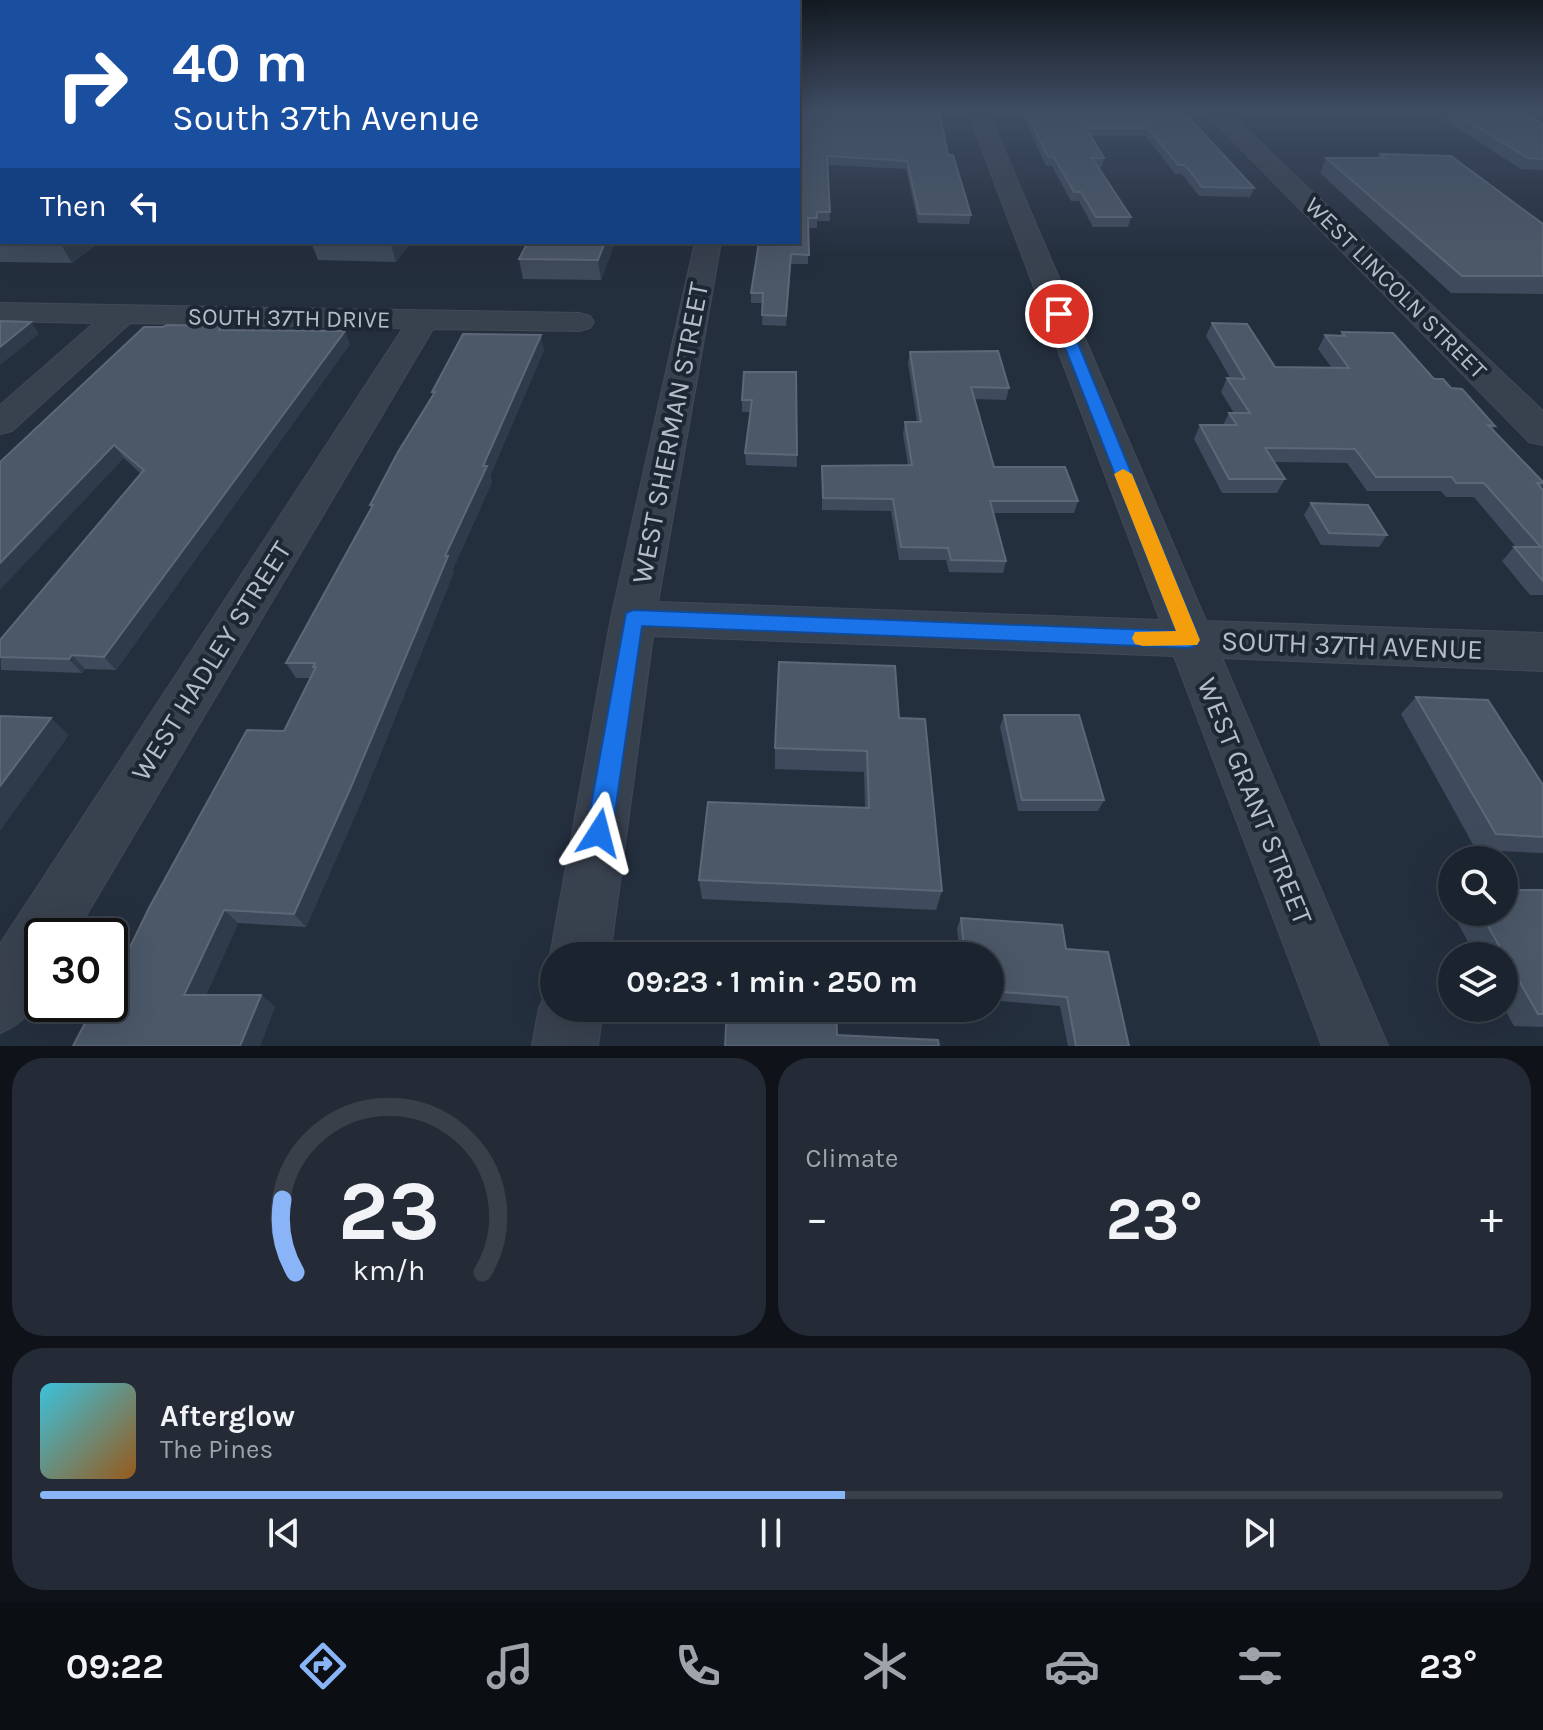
<!DOCTYPE html>
<html lang="en">
<head>
<meta charset="utf-8">
<style>
  :root { --surface:#1b232e; --page:#242b36; --text:#f1f3f6; --muted:#a0a4aa; --line:#39404a; --accent:#8ab4f8 }
  body { margin:0; font-family:Karla,sans-serif; background:var(--page); color:var(--text); height:100vh; display:flex; flex-direction:column; font-size:30px; white-space:nowrap }
  * { box-sizing:border-box; margin:0 }
  p { font-size:26px; color:var(--muted) }
  .icon { flex:none; width:44px; height:44px; fill:none; stroke:currentColor; stroke-width:2; stroke-linecap:round; stroke-linejoin:round }
  .map { position:relative; height:1046px; overflow:hidden }
  .panel { display:flex; flex-direction:column; gap:12px; padding:12px; background:#0f1319; flex:1 }
  .panel>* { flex:none }
  .banner { position:absolute; left:0px; top:0px; width:800px; height:244px; box-shadow:0 8px 32px #0002,0 0 0 2px var(--line); background:#1a4fa0; color:#fff; overflow:hidden }
  .controls { position:absolute; left:1438px; top:846px; display:grid; gap:16px }
  .controls a { display:grid; place-items:center; width:80px; height:80px; border-radius:50%; background:var(--surface); box-shadow:0 8px 32px #0002,0 0 0 2px var(--line); font-size:40px }
  .speed { position:absolute; left:24px; top:918px; display:flex; gap:16px; font-size:40px; font-weight:700; text-align:center }
  .speed>* { display:grid; place-content:center; width:104px; height:104px; border-radius:50%; background:var(--surface); box-shadow:0 8px 32px #0002,0 0 0 2px var(--line); line-height:1 }
  .speed .limit { border:4px solid #111; border-radius:12px; background:#fff; color:#111 }
  .pin { position:absolute; display:grid; place-items:center; width:68px; height:68px; color:#fff; margin:-34px; border:4px solid #fff; border-radius:50%; box-shadow:0 2px 8px #0007 }
  .me { position:absolute; width:88px; margin:-44px; rotate:9deg; stroke-linejoin:round; filter:drop-shadow(0 0 6px #0008) }
  .turn { display:flex; align-items:center; gap:28px; height:168px; padding:0 40px; font-size:36px }
  .turn .icon { width:104px; height:104px; stroke-width:2.5 }
  .turn b { display:block; font-size:56px; line-height:68px }
  .then { display:flex; align-items:center; height:76px; padding:0 40px; background:#0003; gap:16px; font-size:30px }
  .big { font-size:60px; font-weight:700; line-height:1.1 }
  .panel .card { flex:1; display:flex; flex-direction:column; justify-content:center; gap:12px; min-width:0; padding:0 28px; border-radius:32px; background:var(--page) }
  .panel .dial { align-items:center; gap:0 }
  .dial svg { height:208px; overflow:visible; fill:none; stroke:var(--line); stroke-width:7; stroke-linecap:round; text-anchor:middle }
  .dial text { fill:var(--text); stroke:none }
  .song { display:flex; align-items:center; gap:24px }
  .cover { width:96px; height:96px; border-radius:12px; background:linear-gradient(135deg,hsl(190 70% 55%),hsl(30 70% 35%)) }
  .played { height:8px; border-radius:4px; background:linear-gradient(90deg,var(--accent) 55%,var(--line) 55%) }
  .keys { display:flex; justify-content:space-around; direction:ltr }
  .heat { display:flex; justify-content:space-between; align-items:center; font-size:44px; direction:ltr }
  .panel .tiles { flex:1; display:grid; gap:12px; grid-template-columns:1fr 1fr }
  .card:last-child { grid-column:span 2 }
  .trip { position:absolute; left:540px; top:942px; width:464px; height:80px; border-radius:40px; background:var(--surface); box-shadow:0 8px 32px #0002,0 0 0 2px var(--line); font-weight:700; line-height:80px; text-align:center }
  .tabs { display:flex; height:128px; justify-content:space-around; align-items:center; background:#0b0e12; color:var(--muted) }
  .tabs .icon { width:56px; height:56px }
  .tabs .active { color:var(--accent) }
  .tabs b { font-size:36px; color:var(--text) }
  .map>svg:first-child { display:block }
  .lines { fill:none; stroke-linecap:round; stroke-linejoin:round }
  .minor-casing { stroke:#414a57; stroke-width:2 }
  .tertiary-casing { stroke:#414a57; stroke-width:2 }
  .minor { fill:#38414e; fill-rule:evenodd }
  .tertiary { fill:#38414e; fill-rule:evenodd }
  .wall { fill:#3f4b5c }
  .shaded-wall { fill:#2f3b4b }
  .building { fill:#4b5868; stroke:#5c6777; stroke-width:2 }
  .route { fill:#1a73e8; stroke:#114b97; stroke-width:2 }
  .slow { fill:#f59e0b }
  .labels { text-anchor:middle; dominant-baseline:central; stroke-width:8; stroke-linejoin:round; paint-order:stroke }
  .far-street-label { font-size:24px; fill:#b4bcc9; stroke:#1d2633 }
  .street-label { font-size:28px; fill:#b4bcc9; stroke:#1d2633 }
</style>
</head>
<body>
<div class="map">
<svg width="1543" height="1046" viewBox="0 0 1543 1046">
  <rect width="100%" height="100%" fill="#242f3e"/>
  <g class="lines">
    <g class="minor-casing">
      <g id="minor">
        <polygon points="967,110 987,110 1206,621 1543,633 1543,671 1222,658 1388,1046 1322,1046 1174,656 653,636 610,956 554,956 554,967 550,956 611,618 695,242 721,242 658,602 1160,620"/>
        <path d="M0 303 579 313 590 316 594 322 590 328 579 331 433 329 74 936H42C42 981 48 1013 0 1033V944L403 328 130 323 12 431 0 434V405L94 323 0 321Z"/>
        <polygon points="554,983 554,1008 603,1008 598,1046 532,1046 539,1008 549,986"/>
      </g>
    </g>
    <g class="tertiary-casing">
      <polygon id="tertiary" points="1203,110 1226,110 1543,411 1543,445 1529,442"/>
    </g>
    <use href="#minor" class="minor"/>
    <use href="#tertiary" class="tertiary"/>
  </g>
  <g class="wall">
    <polygon points="798,110 948,155 971,215 969,224 918,223 906,169 827,165 830,221 817,221 817,228 808,228 808,264 791,264 786,326 762,325 763,303 751,303 751,293 798,242"/>
    <polygon points="1020,110 1182,110 1254,188 1250,197 1199,196 1182,174 1175,174 1146,136 1091,136 1104,158 1102,167 1098,167 1131,217 1128,227 1093,227 1079,201 1071,201 1052,166 1046,166"/>
    <polygon points="1429,110 1518,110 1543,124 1543,170 1521,169"/>
    <polygon points="1535,110 1543,110 1543,118 1534,112"/>
    <polygon points="1380,154 1543,224 1543,294 1451,293 1320,173 1326,158 1378,158"/>
    <polygon points="0,230 2,242 100,242 72,263 0,262"/>
    <polygon points="311,242 411,242 396,262 318,260"/>
    <polygon points="615,242 601,280 523,279 519,259"/>
    <polygon points="1212,323 1275,367 1332,368 1318,349 1325,335 1340,336 1342,332 1451,388 1495,426 1492,430 1543,482 1543,485 1541,488 1543,490 1543,595 1530,595 1502,561 1514,547 1516,547 1474,497 1446,497 1441,491 1367,491 1347,463 1274,462 1285,479 1277,493 1222,493 1194,439 1200,425 1223,425 1229,413 1234,413 1221,392 1227,378 1231,379 1206,336"/>
    <polygon points="224,330 350,344 116,670 85,669 82,673 1,670 0,640 141,474 124,458 0,462"/>
    <polygon points="544,350 490,476 492,482 453,569 454,572 361,802 306,927 238,923 206,995 261,995 275,1007 260,1046 73,1046 110,1004 284,731 311,678 296,678 286,663 371,508 370,505 433,396 432,392"/>
    <polygon points="910,352 1009,388 1006,400 975,399 994,467 1078,501 1074,513 993,513 1006,561 1003,573 949,572 946,560 899,560 891,511 822,510 822,466 908,465 903,434 905,422 917,422 908,363"/>
    <polygon points="796,372 797,467 746,465 745,453 751,412 742,412 742,400"/>
    <polygon points="1311,503 1387,535 1379,547 1321,545 1304,515"/>
    <polygon points="1416,697 1543,785 1543,853 1476,850 1401,714"/>
    <polygon points="1004,715 1104,800 1098,811 1018,811 1000,727"/>
    <polygon points="899,718 942,891 936,910 702,899 699,880 865,808 864,772 775,769 775,748"/>
    <polygon points="1543,890 1543,1027 1514,1026 1504,1008 1504,956 1476,956 1447,904 1452,900 1452,912 1504,912"/>
    <polygon points="961,918 1066,949 1129,1046 1068,1046 1060,1006 990,1000 990,956 960,956 957,928"/>
  </g>
  <g class="shaded-wall">
    <polygon points="2,153 2,177 0,178 0,154"/>
    <polygon points="61,242 100,242 72,263 60,243"/>
    <polygon points="390,242 411,242 396,262"/>
    <polygon points="605,242 615,242 601,280 598,260"/>
    <polygon points="31,322 39,334 0,365 0,347"/>
    <polygon points="345,331 350,344 116,670 104,657"/>
    <polygon points="541,335 544,350 490,476 492,482 453,569 454,572 361,802 306,927 294,914 483,466"/>
    <polygon points="114,445 124,458 0,590 0,563"/>
    <polygon points="72,655 85,669 82,673 69,659"/>
    <polygon points="51,718 69,735 0,831 0,786"/>
    <polygon points="224,910 238,923 201,1006 184,995"/>
    <polygon points="261,995 275,1007 260,1046 240,1046"/>
  </g>
  <g class="building">
    <polygon points="798,110 939,110 948,155 953,155 971,215 919,214 907,161 827,156 830,212 817,212 817,218 808,218 809,255 791,254 786,316 762,315 763,293 751,293 759,242 798,242"/>
    <polygon points="1025,110 1182,110 1254,188 1202,187 1185,165 1178,165 1148,128 1086,128 1104,158 1092,158 1131,217 1096,217 1081,192 1074,192 1054,157 1048,157"/>
    <polygon points="1449,110 1518,110 1543,124 1543,159 1528,158"/>
    <polygon points="2,120 2,153 0,154 0,121"/>
    <polygon points="1380,154 1451,156 1543,224 1543,276 1462,276 1326,158 1384,158"/>
    <polygon points="2,228 2,242 61,242 60,243 0,242 0,230"/>
    <polygon points="528,242 605,242 598,260 519,259"/>
    <polygon points="0,321 31,322 0,347"/>
    <polygon points="1212,323 1247,324 1275,367 1349,368 1325,335 1345,336 1342,332 1393,333 1434,379 1443,379 1451,388 1462,389 1495,426 1488,425 1543,482 1543,483 1537,483 1543,490 1543,581 1514,547 1541,547 1484,483 1456,483 1452,477 1376,477 1355,449 1265,448 1285,479 1229,479 1200,425 1237,425 1229,413 1250,413 1227,378 1245,379"/>
    <polygon points="167,325 222,326 219,330 345,331 104,657 72,655 69,659 0,657 0,640 144,470 114,445 0,563 0,462 144,327 163,327"/>
    <polygon points="463,334 541,335 483,466 487,466 445,556 448,556 351,787 294,914 224,910 184,995 261,995 240,1046 73,1046 95,1004 110,1004 110,988 150,906 247,730 284,731 316,667 313,667 315,663 286,663 373,505 370,505 398,452 435,392 432,392"/>
    <polygon points="998,351 1009,388 971,387 994,467 1065,467 1078,501 990,501 1006,561 951,560 948,548 901,547 893,499 823,498 822,466 912,465 905,422 921,422 910,352"/>
    <polygon points="744,372 796,372 797,455 745,453 752,400 742,400"/>
    <polygon points="1311,503 1368,505 1387,535 1329,533"/>
    <polygon points="779,662 895,666 899,718 925,719 942,891 699,880 708,802 869,808 867,751 775,748"/>
    <polygon points="1416,697 1488,700 1543,785 1543,837 1496,834"/>
    <polygon points="1004,715 1079,715 1104,800 1022,800"/>
    <polygon points="0,716 51,718 0,786"/>
    <polygon points="1504,890 1543,890 1543,1014 1538,1014 1480,912 1504,912"/>
    <polygon points="961,918 1062,925 1066,949 1108,952 1129,1046 1076,1046 1067,997 990,991 990,956 965,956"/>
    <polygon points="732,945 836,949 836,956 731,956"/>
    <polygon points="727,1008 836,1008 837,1035 938,1040 939,1046 725,1046"/>
  </g>
  <linearGradient id="sky" x2="0" y2="1"><stop stop-color="#141a22"/><stop offset="0.43" stop-color="#3f4d63"/><stop offset="1" stop-color="#3f4d63" stop-opacity="0"/></linearGradient>
  <rect width="1543" height="256" fill="url(#sky)"/>
  <polygon class="route" points="1054,312 1066,314 1200,640 1197,645 1189,648 642,626 612,833 608,842 599,845 590,842 586,833 626,613 633,610 1176,631 1052,314"/>
  <polygon class="slow" points="1123,469 1132,474 1200,640 1197,645 1143,646 1135,644 1132,638 1135,632 1176,631 1114,474"/>
  <g class="labels">
    <g class="far-street-label">
      <text transform="translate(1396 288) rotate(45)">WEST LINCOLN STREET</text>
      <text transform="translate(289 318) rotate(1)">SOUTH 37TH DRIVE</text>
    </g>
    <g class="street-label">
      <text transform="translate(670 433) rotate(-79)">WEST SHERMAN STREET</text>
      <text transform="translate(1352 645) rotate(2)">SOUTH 37TH AVENUE</text>
      <text transform="translate(211 661) rotate(-58)">WEST HADLEY STREET</text>
      <text transform="translate(1255 801) rotate(68)">WEST GRANT STREET</text>
    </g>
  </g>
</svg>
<div class="controls">
<a><svg class="icon" aria-label="search" viewBox="0 0 24 24"><circle cx="10" cy="10" r="6"/><path d="M15 15l6 6"/></svg></a>
<a><svg class="icon" aria-label="layers" viewBox="0 0 24 24"><path d="M12 4l9 5-9 5-9-5zM3 14l9 5 9-5"/></svg></a>
</div>
<div class="speed"><div class="limit">30</div></div>
<div class="pin" style="left:1059px;top:314px;background:#d93025"><svg class="icon" aria-label="arrive" viewBox="0 0 24 24"><path d="M6 21V4h12l-3 4 3 4H6"/></svg></div>
<svg class="me" style="left:599px;top:833px" viewBox="-20 -20 40 40"><path d="M0-17L14 15 0 8-14 15z" fill="#1a73e8" stroke="#fff" stroke-width="4"/></svg>
<div class="trip">09:23 · 1 min · 250 m</div>
<div class="banner">
<div class="turn"><svg class="icon" aria-label="right" viewBox="0 0 24 24"><path d="M7 20v-9h11M14 6l5 5-5 5"/></svg><div><b>40 m</b>South 37th Avenue</div></div>
<div class="then">Then<svg class="icon" aria-label="left" viewBox="0 0 24 24"><path d="M17 20v-9H6M10 6l-5 5 5 5"/></svg></div>
</div>
</div>
<section class="panel">
<div class="tiles">
<div class="card dial"><svg viewBox="0 0 100 80">
<path d="M14 69A42 42 0 1 1 86 69"/>
<path d="M14 69A42 42 0 0 1 9 41" stroke="#8ab4f8"/>
<text x="50" y="56" font-size="32" font-weight="700">23</text>
<text x="50" y="72" font-size="11">km/h</text>
</svg></div>
<div class="card"><p>Climate</p>
<div class="heat"><a>−</a><b class="big">23°</b><a>+</a></div>
</div>
<div class="card">
<div class="song"><i class="cover"></i><div><b>Afterglow</b><p>The Pines</p></div></div>
<div class="played"></div>
<div class="keys"><svg class="icon" aria-label="previous" viewBox="0 0 24 24"><path d="M18 5L8 12l10 7zM5 5v14"/></svg><svg class="icon" aria-label="pause" viewBox="0 0 24 24"><path d="M8 5v14M16 5v14"/></svg><svg class="icon" aria-label="next" viewBox="0 0 24 24"><path d="M6 5l10 7-10 7zM19 5v14"/></svg></div>
</div>
</div>
</section>
<nav class="tabs">
<b>09:22</b>
<svg class="icon active" aria-label="directions" viewBox="0 0 24 24"><path d="M12 3l9 9-9 9-9-9zM9 14v-3h6M13 9l2 2-2 2"/></svg>
<svg class="icon" aria-label="music" viewBox="0 0 24 24"><path d="M9 18V5l10-2v13"/><circle cx="6" cy="18" r="3"/><circle cx="16" cy="16" r="3"/></svg>
<svg class="icon" aria-label="phone" viewBox="0 0 24 24"><path d="M5 4h4l2 5-3 2q2 4 5 5l2-3 5 2v4C11 20 4 13 5 4z"/></svg>
<svg class="icon" aria-label="climate" viewBox="0 0 24 24"><path d="M12 3v18M4 7l16 10M4 17L20 7"/></svg>
<svg class="icon" aria-label="car" viewBox="0 0 24 24"><path d="M5 17H2v-5l4-1 3-4h7l3 4 3 1v5h-3M9 17h6M6 11h13"/><circle cx="7" cy="17" r="2"/><circle cx="17" cy="17" r="2"/></svg>
<svg class="icon" aria-label="filters" viewBox="0 0 24 24"><path d="M4 7h16M4 17h16"/><circle cx="9" cy="7" r="2"/><circle cx="15" cy="17" r="2"/></svg>
<b>23°</b>
</nav>
</body>
</html>
